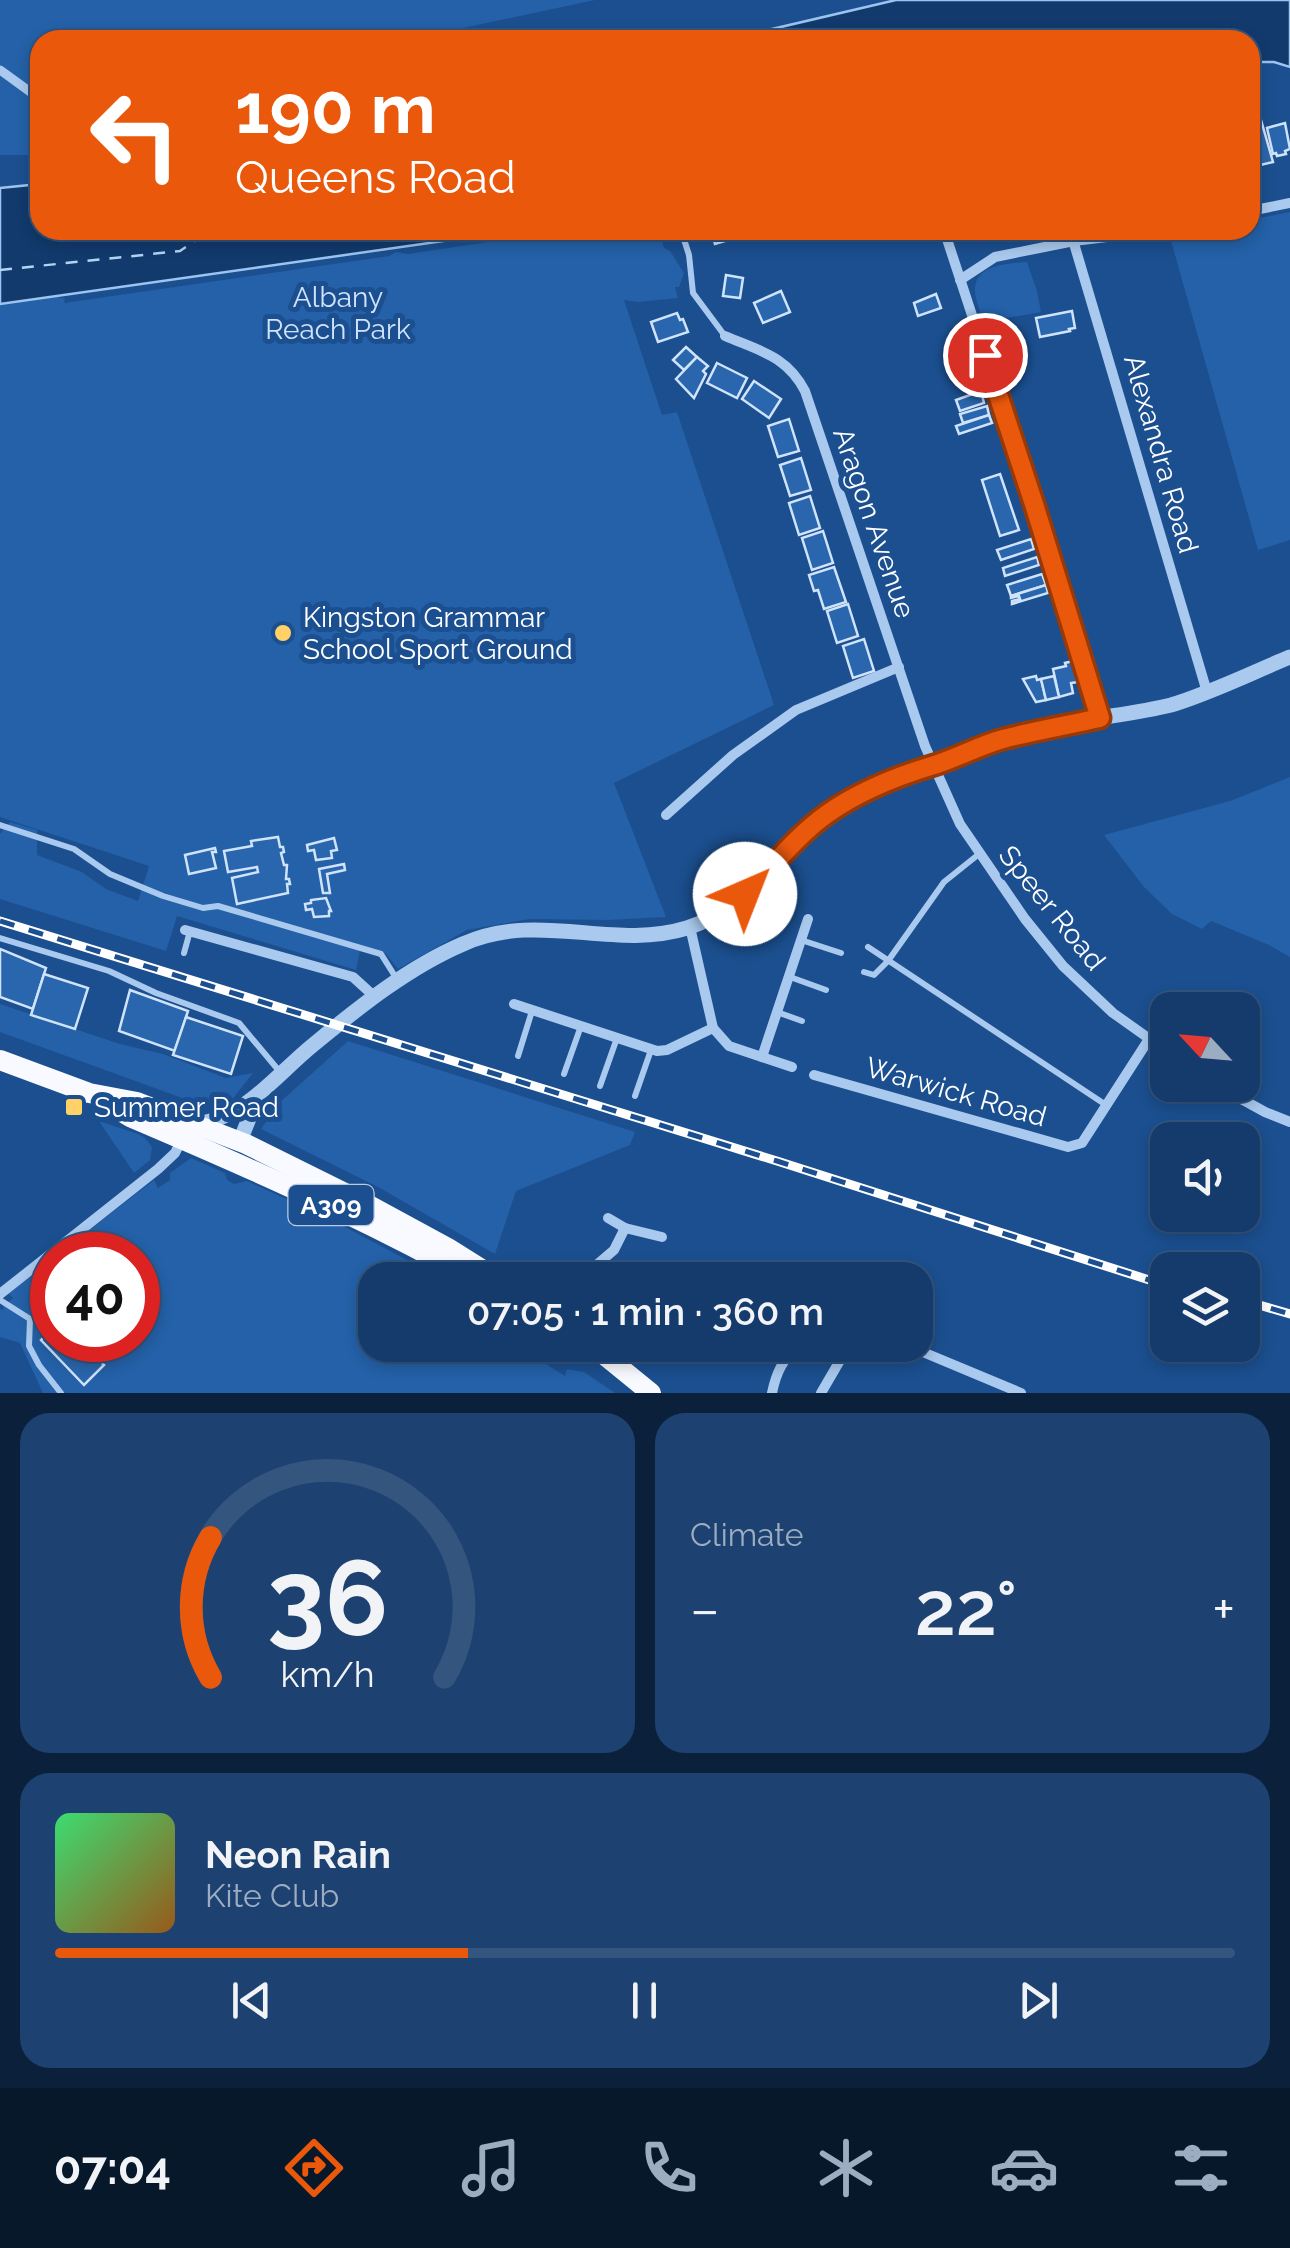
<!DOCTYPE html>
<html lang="en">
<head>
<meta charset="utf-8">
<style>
  :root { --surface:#143b6b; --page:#1d4271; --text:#f1f3f6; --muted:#9dadc1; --line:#33557e; --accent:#ea580c }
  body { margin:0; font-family:Raleway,sans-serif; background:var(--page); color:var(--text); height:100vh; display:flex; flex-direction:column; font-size:38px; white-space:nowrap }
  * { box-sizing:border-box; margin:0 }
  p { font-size:32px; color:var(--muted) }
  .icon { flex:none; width:55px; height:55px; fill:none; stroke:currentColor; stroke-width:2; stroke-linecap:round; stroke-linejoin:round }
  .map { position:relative; height:1393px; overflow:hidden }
  .drawer { display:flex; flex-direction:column; gap:20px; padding:20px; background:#0b203b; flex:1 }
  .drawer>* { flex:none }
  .hud { position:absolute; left:30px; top:30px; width:1230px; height:210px; border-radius:30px; box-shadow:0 5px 15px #0003,0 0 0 2px var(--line); background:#ea580c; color:#fff; overflow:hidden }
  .needle { width:65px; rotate:296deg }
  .fabs { position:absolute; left:1150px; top:992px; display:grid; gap:20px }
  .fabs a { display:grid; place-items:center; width:110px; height:110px; border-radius:20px; background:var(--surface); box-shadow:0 5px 15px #0003,0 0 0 2px var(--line); font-size:50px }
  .speed { position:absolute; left:30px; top:1232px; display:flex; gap:20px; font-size:50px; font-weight:700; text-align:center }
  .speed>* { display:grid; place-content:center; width:130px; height:130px; border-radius:50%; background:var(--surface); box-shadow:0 5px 15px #0003,0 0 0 2px var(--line); line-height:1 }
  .speed .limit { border:15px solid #d22; background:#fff; color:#111 }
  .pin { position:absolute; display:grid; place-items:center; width:85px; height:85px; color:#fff; margin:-42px; border:5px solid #fff; border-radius:50%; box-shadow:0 2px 10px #0007 }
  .me { position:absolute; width:110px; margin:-55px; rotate:44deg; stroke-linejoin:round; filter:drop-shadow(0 0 8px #0008) }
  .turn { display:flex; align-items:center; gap:35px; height:210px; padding:0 40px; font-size:45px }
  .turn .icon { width:130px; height:130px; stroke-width:2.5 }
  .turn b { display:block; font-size:70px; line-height:85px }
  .big { font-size:75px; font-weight:600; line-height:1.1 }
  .drawer .widget { flex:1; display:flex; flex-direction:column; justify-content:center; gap:15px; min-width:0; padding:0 35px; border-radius:30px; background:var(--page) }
  .drawer .dial { align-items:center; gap:0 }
  .dial svg { height:260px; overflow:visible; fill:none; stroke:var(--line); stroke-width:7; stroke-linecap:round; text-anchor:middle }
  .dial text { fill:var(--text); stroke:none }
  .song { display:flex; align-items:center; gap:30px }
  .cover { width:120px; height:120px; border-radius:15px; background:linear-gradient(135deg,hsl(140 70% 55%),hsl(30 70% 35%)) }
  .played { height:10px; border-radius:5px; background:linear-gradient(90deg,var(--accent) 35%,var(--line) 35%) }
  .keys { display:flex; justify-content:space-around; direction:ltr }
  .heat { display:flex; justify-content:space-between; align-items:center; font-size:55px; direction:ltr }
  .drawer .tiles { flex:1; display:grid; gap:20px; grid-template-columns:1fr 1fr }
  .widget:last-child { grid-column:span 2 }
  .trip { position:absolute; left:358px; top:1262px; width:575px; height:100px; border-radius:30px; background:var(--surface); box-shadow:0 5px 15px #0003,0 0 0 2px var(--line); font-weight:600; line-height:100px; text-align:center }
  .menu { display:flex; height:160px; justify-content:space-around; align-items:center; background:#08182b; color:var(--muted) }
  .menu .icon { width:70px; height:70px }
  .menu .on { color:var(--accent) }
  .menu b { font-size:45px; color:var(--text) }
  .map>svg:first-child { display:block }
  .green { fill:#2461a8 }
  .water { fill:#123a6d; stroke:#9cc4f0; stroke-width:2.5 }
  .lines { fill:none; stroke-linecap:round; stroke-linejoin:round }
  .ferry { stroke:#b5d3f5; stroke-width:2.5; stroke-dasharray:12 10; stroke-linecap:butt }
  .building { fill:#2a66ad; stroke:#cfe3fa; stroke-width:2.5 }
  .service { stroke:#a9c9ee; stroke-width:6 }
  .pedestrian { stroke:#a9c9ee; stroke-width:9 }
  .minor { stroke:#a9c9ee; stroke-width:10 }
  .tertiary { stroke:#a9c9ee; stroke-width:15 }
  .trunk { stroke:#f8faff; stroke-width:20 }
  .rail-casing { stroke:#fff; stroke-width:9 }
  .rail { stroke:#1b4f8f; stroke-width:5; stroke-dasharray:15; stroke-linecap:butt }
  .route-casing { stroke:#983908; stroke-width:25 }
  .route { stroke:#ea580c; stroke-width:18 }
  .poi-dot { fill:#ffd166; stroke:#1b4f8f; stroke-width:4 }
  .labels { text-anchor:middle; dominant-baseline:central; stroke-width:10; stroke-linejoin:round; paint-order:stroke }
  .shield { fill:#1b4f8f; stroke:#bbcadd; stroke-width:2.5 }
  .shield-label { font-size:25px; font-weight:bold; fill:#fff }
  .park-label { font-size:28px; fill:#cfe3fa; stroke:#1b4f8f }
  .street-label { font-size:28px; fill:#fff; stroke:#1b4f8f }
  .poi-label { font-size:28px; fill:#fff; stroke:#1b4f8f; text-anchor:start }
</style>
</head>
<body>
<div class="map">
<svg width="1290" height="1393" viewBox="0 0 1290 1393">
  <rect width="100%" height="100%" fill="#1b4f8f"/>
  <g class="green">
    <polygon points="0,0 595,0 406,40 40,40 40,155 0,155"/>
    <polygon points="1290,212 1290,540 1258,550 1170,237 1202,230 1250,230 1250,220"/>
    <polygon points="548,230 659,230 664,248 670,251 684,273 679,287 675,287 678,298 638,302 624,300 662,415 677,412 774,705 614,783 666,917 608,920 530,919 467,930 398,969 386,954 361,945 356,970 177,916 166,951 0,899 0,834 10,822 37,830 37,855 82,872 106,889 138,901 149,866 0,817 0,285 9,283 65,299 64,303 389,256 396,252 408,254 548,233"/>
    <path d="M1027 262 1037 291 1041 312 984 322C981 313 975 300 975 290 975 264 1009 264 1027 262Z"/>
    <polygon points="1290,777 1290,957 1269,945 1211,921 1202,929 1172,914 1144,887 1104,835 1230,801"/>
    <polygon points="0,1004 120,1044 163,1054 226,1078 253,1073 227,1106 185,1099 0,1032"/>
    <polygon points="348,1041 635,1132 630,1145 516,1191 495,1254 378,1187 261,1129 279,1103"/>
    <polygon points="99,1121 138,1134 144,1137 152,1147 150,1160 134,1173"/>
    <polygon points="191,1158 225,1173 227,1180 234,1184 247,1181 332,1220 409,1261 420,1274 440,1280 375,1280 375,1345 532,1345 545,1356 543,1362 565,1376 567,1369 584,1372 615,1393 43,1393 20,1343 0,1337 0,1309 4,1310 3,1307 13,1298 8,1293 52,1258 52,1340 138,1340 138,1255 57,1255 154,1180 158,1188 170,1180 170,1173"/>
  </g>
  <g class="water">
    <polygon points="896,0 1290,0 1290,67 1274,62 1250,62 1250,40 725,40"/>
    <polygon points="40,184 40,230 521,230 0,304 0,188"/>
  </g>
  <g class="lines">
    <polyline class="ferry" points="0,270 180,251 211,230"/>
  </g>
  <g class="building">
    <polygon points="1261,120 1273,162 1252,167 1250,156 1250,123"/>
    <polygon points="1285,123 1290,149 1285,151 1286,154 1277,156 1276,153 1273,154 1267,128"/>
    <polygon points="711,230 762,230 715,244"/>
    <polygon points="726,275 743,278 740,298 723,296"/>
    <polygon points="781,291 790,312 763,323 754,303"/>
    <polygon points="936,294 941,308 918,316 914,303"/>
    <polygon points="1072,311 1075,328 1069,329 1070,331 1040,337 1036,318"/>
    <polygon points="677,313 680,320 683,319 688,332 658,342 651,322"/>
    <polygon points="1014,344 1017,359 998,363 995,348"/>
    <polygon points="686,347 697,357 684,370 673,360"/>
    <polygon points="697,357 708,366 703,371 706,374 694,398 676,379"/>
    <polygon points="717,363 747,378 737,398 707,383"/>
    <polygon points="754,381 781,399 769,418 742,399"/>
    <polygon points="981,391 984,403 960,411 956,400"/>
    <polygon points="987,406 989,415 963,423 960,414"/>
    <polygon points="989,415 992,423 959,434 956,426"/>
    <polygon points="789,419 799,451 778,457 768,426"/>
    <polygon points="801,458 811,490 790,496 780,465"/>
    <polygon points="1000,474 1019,530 1000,536 982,480"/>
    <polygon points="810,496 820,528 799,535 789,503"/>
    <polygon points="823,531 833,563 812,570 802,538"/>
    <polygon points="1031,539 1034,549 1001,560 997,550"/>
    <polygon points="1037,557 1039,565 1005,576 1003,568"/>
    <polygon points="834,567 846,602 824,609 818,590 814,591 809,575"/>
    <polygon points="1042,574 1046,585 1011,596 1007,585"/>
    <polygon points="1046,585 1048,593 1012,604 1012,601 1020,599 1019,596 1011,598 1011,596"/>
    <polygon points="848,604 858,636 837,643 827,611"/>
    <polygon points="864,639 874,671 853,678 843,646"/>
    <polygon points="1073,661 1078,682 1071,683 1073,693 1059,697 1053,669 1066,666 1065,663"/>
    <polygon points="1036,676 1037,680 1041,679 1046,700 1036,702 1023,679"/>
    <polygon points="1054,676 1059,697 1046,700 1041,679"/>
    <polygon points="278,837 280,847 283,847 284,852 281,853 284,865 287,865 286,879 289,879 290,884 287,884 288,893 237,904 232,878 258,872 257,867 228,872 224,851 252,846 251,841"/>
    <polygon points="334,838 337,850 331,851 332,858 316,860 314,850 308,851 307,845"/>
    <polygon points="215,848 216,852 212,852 216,868 189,874 185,855"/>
    <polygon points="344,864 345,870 327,874 330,893 323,893 319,869"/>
    <polygon points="326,898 331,911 329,911 329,916 314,917 312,909 306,910 305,904 311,903 311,900"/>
    <polygon points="0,949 46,968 33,1009 0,997"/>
    <polygon points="44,974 88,988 75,1029 31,1015"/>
    <polygon points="130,990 188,1011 175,1051 119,1031"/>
    <polygon points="186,1017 243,1036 231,1074 173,1055"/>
    <polygon points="52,1329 52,1340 79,1340 104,1365 84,1385 41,1340"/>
  </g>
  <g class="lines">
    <g class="service">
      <polyline points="681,230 689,255 693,293 725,336"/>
      <polyline points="910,237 928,230"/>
      <polyline points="0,825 74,849 110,874 163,896 203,908 218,906 381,954 398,981"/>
      <polyline points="0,938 109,971 156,993 239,1023 280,1072"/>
      <polyline points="801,940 841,953"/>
      <polyline points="868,947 1106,1105"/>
      <polyline points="184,953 190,931"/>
      <polyline points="864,972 874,975 888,961 944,882 979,854"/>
      <polyline points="790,977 826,990"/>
      <polyline points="777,1012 802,1021"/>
      <polyline points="518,1056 532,1011"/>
      <polyline points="564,1074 581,1026"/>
      <polyline points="600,1086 617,1038"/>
      <polyline points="635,1096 651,1050"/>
      <polyline points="0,1300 30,1319 29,1346 39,1365 61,1393"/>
    </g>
    <polyline class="pedestrian" points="0,70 40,99"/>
    <g class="minor">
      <polyline points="1250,211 1290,203"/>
      <polyline points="944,230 1034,504 1100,718"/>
      <polyline points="1070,230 1207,692"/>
      <polyline points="960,280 995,257 1074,241 1164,230"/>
      <path d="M725 336C760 351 787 356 805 391L925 746 960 824 1025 919 1063 966 1113 1013 1168 1052"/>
      <polyline points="666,815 733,755 796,710 899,667"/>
      <polyline points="185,930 353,977 375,997"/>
      <polyline points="514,1004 657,1051 667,1050 713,1028 690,927"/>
      <polyline points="713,1028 729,1046 792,1067"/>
      <polyline points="762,1057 808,919"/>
      <polyline points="814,1075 1068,1147 1082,1143 1149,1039"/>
      <polyline points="1216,1085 1265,1112 1290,1122"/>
      <polyline points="608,1218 625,1228 662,1237"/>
      <polyline points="579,1280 614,1250 625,1228"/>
      <polyline points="0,1294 158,1169 175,1153 182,1139"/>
      <polyline points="906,1345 1021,1393"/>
      <path d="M772 1393C776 1373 783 1359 798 1345"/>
      <polyline points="821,1393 849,1345"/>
    </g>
    <g class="tertiary">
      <path d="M197 1124C246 1117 276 1075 313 1045 359 1007 409 967 463 944 539 910 612 951 687 928 757 906 790 831 852 798 872 788 894 777 914 770 922 768 929 767 936 764 960 755 983 744 1007 738 1042 730 1077 723 1111 716 1131 713 1151 710 1171 705 1211 693 1251 673 1290 657"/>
      <polyline points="246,1144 242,1136 258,1096"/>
    </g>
    <g class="trunk">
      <polyline points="0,1060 89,1093 137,1102 246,1144 367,1204 448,1248 499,1280"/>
      <path d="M103 1101 130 1117C245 1166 359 1216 469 1277"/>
      <polyline points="592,1345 651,1393"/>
    </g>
    <g class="rail-casing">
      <g id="rail">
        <polyline points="0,921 777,1161 1168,1286"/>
        <polyline points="1242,1300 1290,1314"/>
      </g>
    </g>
    <use href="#rail" class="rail"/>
  </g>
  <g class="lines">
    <g class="route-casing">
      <path id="route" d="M745 894C772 868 796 836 827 814 858 792 895 777 931 766 955 759 978 746 1003 739 1034 731 1068 725 1100 718L1034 504 985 355"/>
    </g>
    <use href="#route" class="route"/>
  </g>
  <g class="poi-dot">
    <circle cx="283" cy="633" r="10"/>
    <rect x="64" y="1097" width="20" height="20" rx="5"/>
  </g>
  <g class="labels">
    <rect class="shield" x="288.5" y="1185" width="85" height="40" rx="8"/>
    <g class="shield-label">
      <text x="331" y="1205">A309</text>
    </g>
    <g class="park-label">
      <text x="338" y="297">Albany<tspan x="338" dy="32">Reach Park</tspan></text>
    </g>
    <g class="street-label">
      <text transform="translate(1161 454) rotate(74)">Alexandra Road</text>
      <text transform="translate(874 523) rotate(71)">Aragon Avenue</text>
      <text transform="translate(1052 908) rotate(51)">Speer Road</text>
      <text transform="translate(956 1092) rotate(16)">Warwick Road</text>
    </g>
    <g class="poi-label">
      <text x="303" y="617">Kingston Grammar<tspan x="303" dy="32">School Sport Ground</tspan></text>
      <text x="94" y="1107">Summer Road</text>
    </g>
  </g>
</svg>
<div class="fabs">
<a><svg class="needle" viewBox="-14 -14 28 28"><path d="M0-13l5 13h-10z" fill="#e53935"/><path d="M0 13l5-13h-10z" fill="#9dadc1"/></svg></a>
<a><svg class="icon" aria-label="sound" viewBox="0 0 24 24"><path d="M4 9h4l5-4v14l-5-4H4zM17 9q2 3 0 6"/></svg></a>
<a><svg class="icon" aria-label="layers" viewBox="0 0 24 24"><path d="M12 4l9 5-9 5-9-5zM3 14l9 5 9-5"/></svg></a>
</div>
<div class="speed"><div class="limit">40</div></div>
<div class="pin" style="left:985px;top:355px;background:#d93025"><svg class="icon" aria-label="arrive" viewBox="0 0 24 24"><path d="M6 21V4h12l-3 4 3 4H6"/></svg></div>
<svg class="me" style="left:745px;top:894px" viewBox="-20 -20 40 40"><circle r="19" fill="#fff"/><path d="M0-13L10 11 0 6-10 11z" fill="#ea580c"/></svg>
<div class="trip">07:05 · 1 min · 360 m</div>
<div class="hud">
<div class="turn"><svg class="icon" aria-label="left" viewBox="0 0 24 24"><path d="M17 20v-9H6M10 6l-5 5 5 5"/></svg><div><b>190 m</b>Queens Road</div></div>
</div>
</div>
<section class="drawer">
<div class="tiles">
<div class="widget dial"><svg viewBox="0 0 100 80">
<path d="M14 69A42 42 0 1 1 86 69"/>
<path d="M14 69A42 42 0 0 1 14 26" stroke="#ea580c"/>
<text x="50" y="56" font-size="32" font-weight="700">36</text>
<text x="50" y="72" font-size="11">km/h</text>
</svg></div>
<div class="widget"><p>Climate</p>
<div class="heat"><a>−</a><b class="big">22°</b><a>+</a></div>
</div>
<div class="widget">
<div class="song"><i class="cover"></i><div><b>Neon Rain</b><p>Kite Club</p></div></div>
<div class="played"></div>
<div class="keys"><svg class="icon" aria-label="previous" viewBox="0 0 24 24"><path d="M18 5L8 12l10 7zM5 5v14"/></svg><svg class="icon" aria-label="pause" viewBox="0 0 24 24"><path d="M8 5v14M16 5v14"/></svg><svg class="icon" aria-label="next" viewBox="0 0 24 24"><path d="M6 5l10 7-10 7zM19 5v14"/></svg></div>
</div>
</div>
</section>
<nav class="menu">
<b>07:04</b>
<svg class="icon on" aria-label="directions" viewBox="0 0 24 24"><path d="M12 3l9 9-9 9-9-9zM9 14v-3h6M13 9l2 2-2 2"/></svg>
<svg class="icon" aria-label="music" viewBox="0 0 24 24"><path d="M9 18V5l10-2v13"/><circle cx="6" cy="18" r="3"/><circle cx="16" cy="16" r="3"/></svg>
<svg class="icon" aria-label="phone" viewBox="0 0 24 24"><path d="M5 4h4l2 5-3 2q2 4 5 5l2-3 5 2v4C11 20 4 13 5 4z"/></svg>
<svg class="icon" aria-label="climate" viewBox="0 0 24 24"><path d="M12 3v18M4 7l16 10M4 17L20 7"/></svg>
<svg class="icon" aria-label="car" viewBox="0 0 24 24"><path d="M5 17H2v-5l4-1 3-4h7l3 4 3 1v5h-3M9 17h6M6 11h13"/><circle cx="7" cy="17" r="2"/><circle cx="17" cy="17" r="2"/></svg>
<svg class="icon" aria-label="filters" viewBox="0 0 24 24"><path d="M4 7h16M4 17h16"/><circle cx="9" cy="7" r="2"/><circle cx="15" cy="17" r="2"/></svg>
</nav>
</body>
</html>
